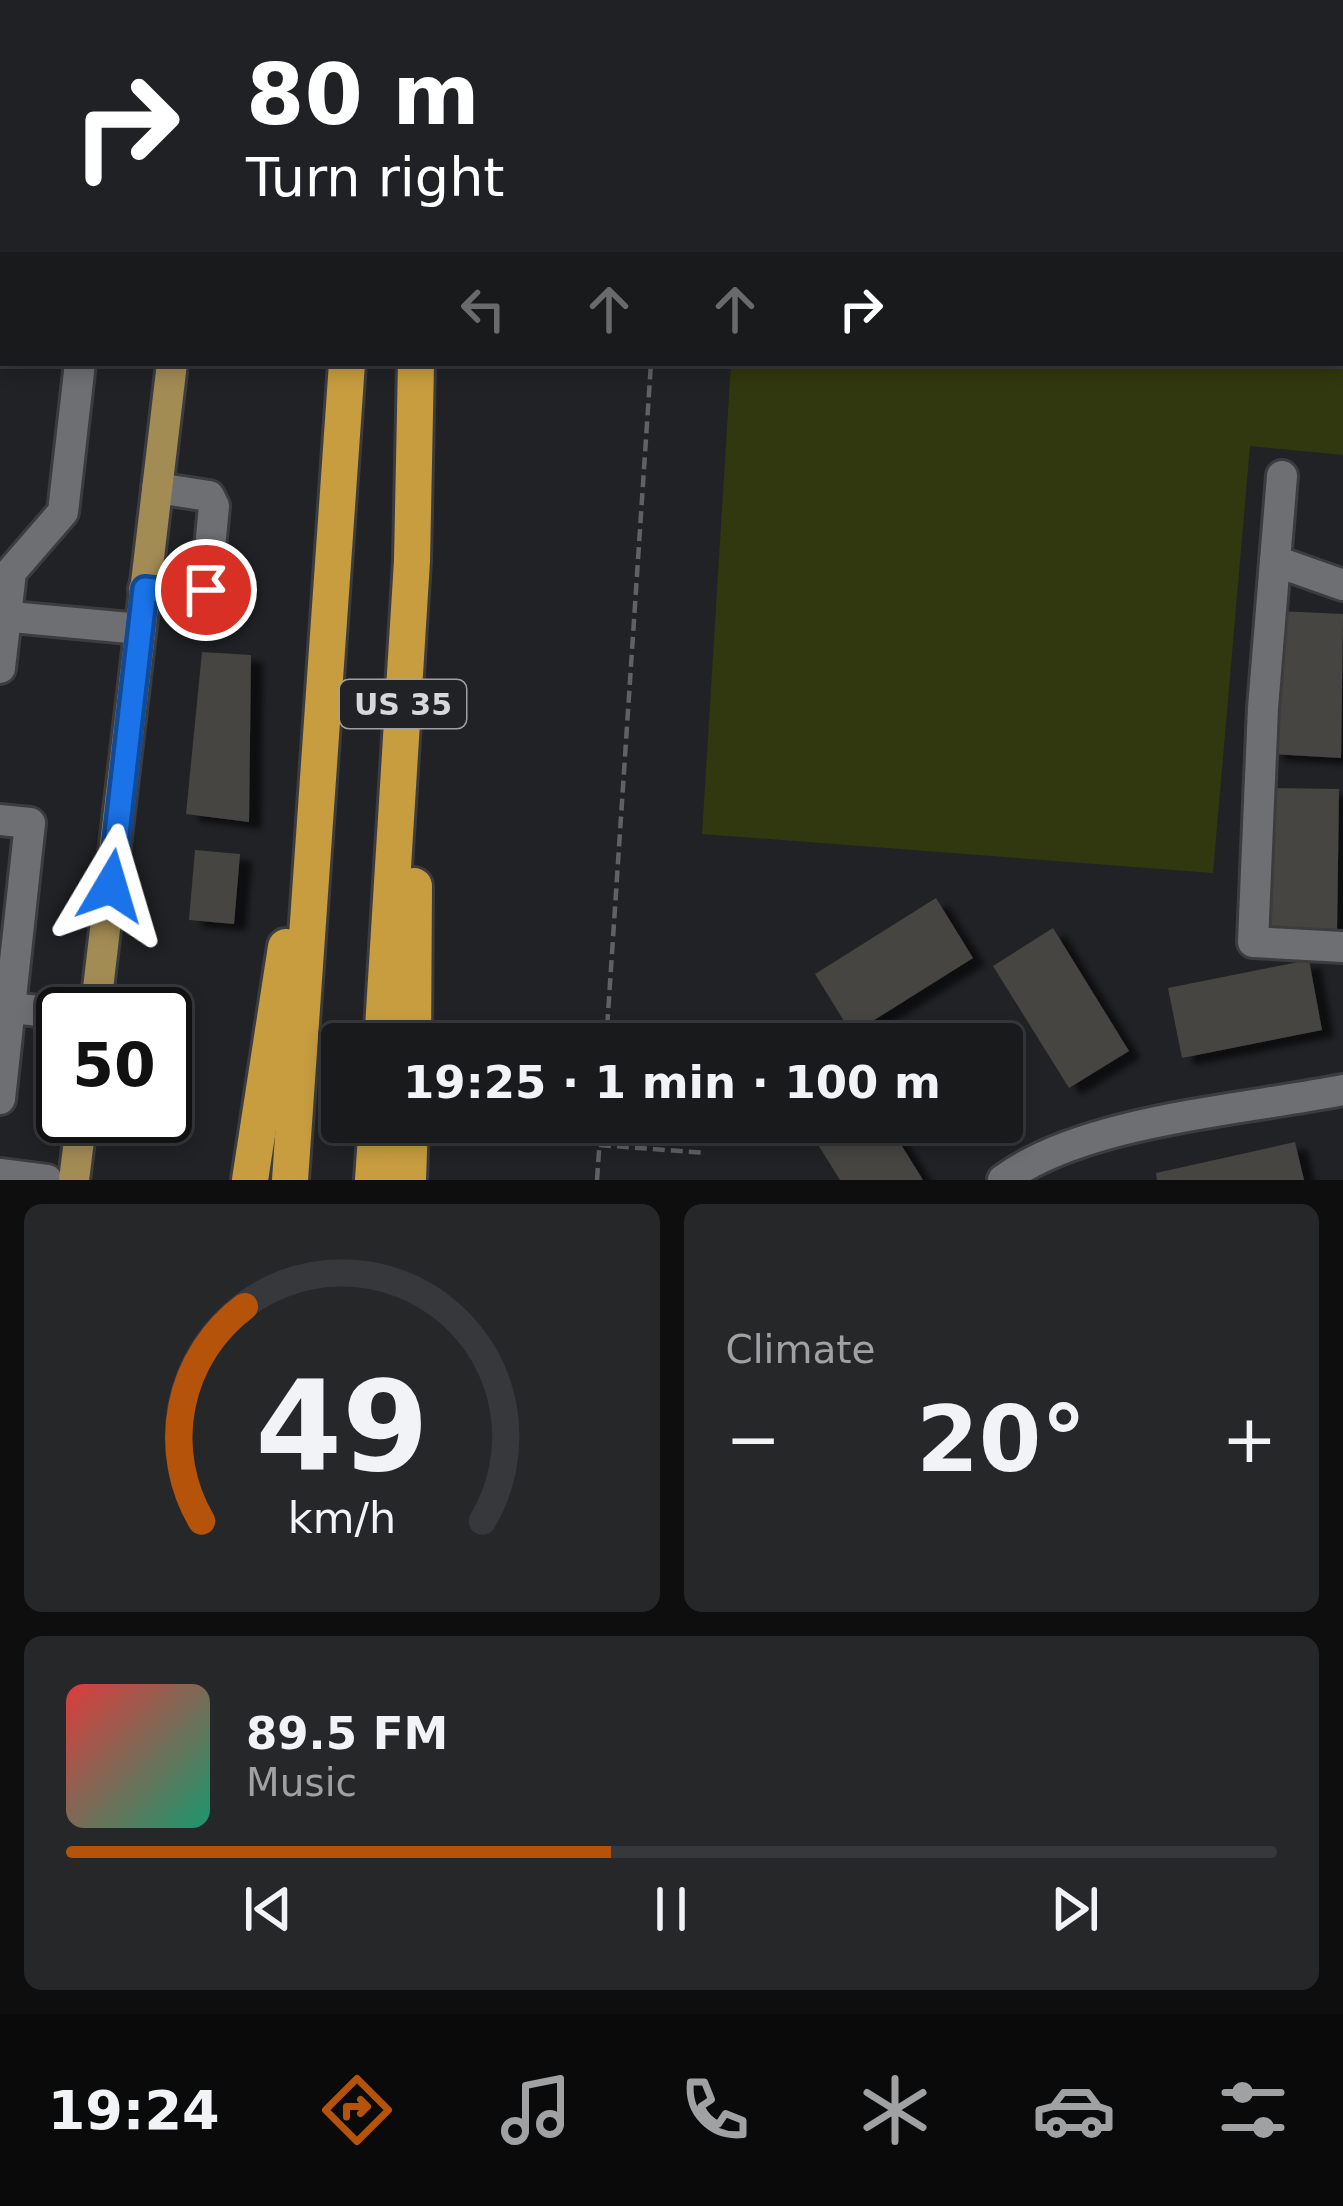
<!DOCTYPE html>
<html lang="en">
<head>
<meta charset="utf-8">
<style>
  :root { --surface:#191a1c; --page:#262729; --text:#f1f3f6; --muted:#9fa1a3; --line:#37383b; --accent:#b45309 }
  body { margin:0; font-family:"DejaVu Sans",sans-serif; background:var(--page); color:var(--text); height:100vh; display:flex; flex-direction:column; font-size:45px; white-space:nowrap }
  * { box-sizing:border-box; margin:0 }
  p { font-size:39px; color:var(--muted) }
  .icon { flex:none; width:66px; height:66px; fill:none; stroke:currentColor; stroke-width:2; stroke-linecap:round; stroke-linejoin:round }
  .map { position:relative; height:1180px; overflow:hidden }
  .side { display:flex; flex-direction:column; gap:24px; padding:24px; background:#0e0e0f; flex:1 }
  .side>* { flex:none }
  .banner { position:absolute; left:0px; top:0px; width:1344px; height:366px; box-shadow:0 6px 18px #0003,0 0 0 3px var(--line); background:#202124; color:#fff; overflow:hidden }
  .speed { position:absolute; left:36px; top:987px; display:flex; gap:24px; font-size:60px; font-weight:700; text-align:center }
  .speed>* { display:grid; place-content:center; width:156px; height:156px; border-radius:50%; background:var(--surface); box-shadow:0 6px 18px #0003,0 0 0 3px var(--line); line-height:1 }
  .speed .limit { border:6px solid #111; border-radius:18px; background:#fff; color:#111 }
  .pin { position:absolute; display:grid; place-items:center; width:102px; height:102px; color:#fff; margin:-51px; border:6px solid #fff; border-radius:50%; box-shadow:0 3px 12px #0007 }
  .me { position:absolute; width:132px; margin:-66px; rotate:7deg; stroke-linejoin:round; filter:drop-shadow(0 0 9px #0008) }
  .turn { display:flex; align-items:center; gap:42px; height:252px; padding:0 48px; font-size:54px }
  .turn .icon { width:156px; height:156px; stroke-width:2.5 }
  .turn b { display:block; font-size:84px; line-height:102px }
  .lanes { display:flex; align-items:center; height:114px; padding:0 48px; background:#0003; justify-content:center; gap:60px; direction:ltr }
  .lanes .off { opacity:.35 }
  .big { font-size:90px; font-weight:700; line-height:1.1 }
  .side .widget { flex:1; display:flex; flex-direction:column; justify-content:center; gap:18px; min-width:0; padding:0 42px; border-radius:18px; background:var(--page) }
  .side .dial { align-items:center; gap:0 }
  .dial svg { height:312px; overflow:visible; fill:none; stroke:var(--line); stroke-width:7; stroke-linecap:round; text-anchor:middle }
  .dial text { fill:var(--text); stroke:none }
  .song { display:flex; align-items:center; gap:36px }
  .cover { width:144px; height:144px; border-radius:18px; background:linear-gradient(135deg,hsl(0 70% 55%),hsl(160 70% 35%)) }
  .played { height:12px; border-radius:6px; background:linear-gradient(90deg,var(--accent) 45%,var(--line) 45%) }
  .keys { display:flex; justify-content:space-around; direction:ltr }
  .heat { display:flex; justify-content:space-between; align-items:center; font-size:66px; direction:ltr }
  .side .tiles { flex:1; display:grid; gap:24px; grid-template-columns:1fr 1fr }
  .widget:last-child { grid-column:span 2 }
  .trip { position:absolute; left:321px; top:1023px; width:702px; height:120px; border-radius:12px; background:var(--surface); box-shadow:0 6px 18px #0003,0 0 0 3px var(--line); font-weight:700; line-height:120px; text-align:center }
  .tabs { display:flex; height:192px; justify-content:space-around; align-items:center; background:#0a0a0b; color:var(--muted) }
  .tabs .icon { width:84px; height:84px }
  .tabs .current { color:var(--accent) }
  .tabs b { font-size:54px; color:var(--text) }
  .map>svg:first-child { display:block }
  .green { fill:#31370e }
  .building { fill:#474442; filter:url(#shadow) }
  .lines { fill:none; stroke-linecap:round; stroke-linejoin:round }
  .minor-casing { stroke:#3c3c3f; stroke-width:36 }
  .major-casing { stroke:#3c3c3f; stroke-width:36 }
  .highway-casing { stroke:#3c3c3f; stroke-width:42 }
  .path { stroke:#606164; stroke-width:4.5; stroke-dasharray:12 6; stroke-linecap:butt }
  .minor { stroke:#6e6f73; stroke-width:30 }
  .major { stroke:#a38b54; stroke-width:30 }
  .highway { stroke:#c79d40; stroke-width:36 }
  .route-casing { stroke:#114b97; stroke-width:30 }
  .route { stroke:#1a73e8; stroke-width:21 }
  .labels { text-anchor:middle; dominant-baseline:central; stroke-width:12; stroke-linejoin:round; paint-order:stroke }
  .shield { fill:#212225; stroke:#a1a1a4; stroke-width:3 }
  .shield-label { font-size:30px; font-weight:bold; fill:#d8d8da }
</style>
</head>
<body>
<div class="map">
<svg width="1343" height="1180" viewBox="0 0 1343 1180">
  <defs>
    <filter id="shadow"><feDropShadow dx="12" dy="7" stdDeviation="3" flood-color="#0009"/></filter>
  </defs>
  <rect width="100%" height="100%" fill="#212225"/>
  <polygon class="green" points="754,0 1343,0 1343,455 1250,446 1213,873 702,834 731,363 1341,363 1341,3 753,3"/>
  <g class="building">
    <polygon points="1278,611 1343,614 1341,758 1271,754"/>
    <polygon points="202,652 251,655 249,822 186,814"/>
    <polygon points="1268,788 1339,789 1337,932 1267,932"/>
    <polygon points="195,850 240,854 234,924 189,920"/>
    <polygon points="936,898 973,958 852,1034 815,974"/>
    <polygon points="1053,928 1129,1051 1069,1088 993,966"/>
    <polygon points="1309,960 1322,1030 1182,1058 1168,988"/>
    <polygon points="804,1122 887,1122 923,1180 840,1180"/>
    <polygon points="1295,1142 1304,1180 1157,1180 1156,1173"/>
  </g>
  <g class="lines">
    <g class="minor-casing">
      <g id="minor">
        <polyline points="10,3 10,0"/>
        <polyline points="0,104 3,73"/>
        <polyline points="0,161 3,161"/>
        <polyline points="1275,561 1282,476"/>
        <polyline points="1343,585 1275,561 1263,708 1253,942 1343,947"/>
        <polyline points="144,589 194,595 206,590 214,506 209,496 157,488"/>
        <polyline points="0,616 140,629"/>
        <polyline points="0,668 11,572 63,512 80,363"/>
        <polyline points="0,820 30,823 0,1099"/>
        <polyline points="0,1007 68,1014"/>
        <polyline points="0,1174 47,1180"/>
        <path d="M1003 1180C1084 1120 1243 1110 1343 1090"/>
      </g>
    </g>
    <g class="major-casing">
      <g id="major">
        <polyline points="209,3 210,0"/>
        <polyline points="95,1014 172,363"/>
        <polyline points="74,1180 82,1116"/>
      </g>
    </g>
    <g class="highway-casing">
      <g id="highway">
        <polyline points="345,0 345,3"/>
        <polyline points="416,0 416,3"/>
        <polyline points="382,1044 412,561 416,363"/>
        <polyline points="413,1044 414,886"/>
        <polyline points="250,1180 286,947"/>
        <polyline points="290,1180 347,363"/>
        <polyline points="373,1180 377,1122"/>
        <polyline points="408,1180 410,1122"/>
      </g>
    </g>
    <g class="path">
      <polyline points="675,3 675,0"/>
      <polyline points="606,1044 651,363"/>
      <polyline points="599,1145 706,1153"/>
      <polyline points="597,1180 601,1122"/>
    </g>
    <use href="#minor" class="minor"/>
    <use href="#major" class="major"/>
    <use href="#highway" class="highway"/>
  </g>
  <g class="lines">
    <g class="route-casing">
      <polyline id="route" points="111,886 145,589 194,595 206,590"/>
    </g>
    <use href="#route" class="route"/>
  </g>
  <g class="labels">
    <rect class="shield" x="340" y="680" width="126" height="48" rx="9"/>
    <g class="shield-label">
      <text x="403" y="704">US 35</text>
    </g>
  </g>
</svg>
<div class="speed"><div class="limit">50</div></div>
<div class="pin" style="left:206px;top:590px;background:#d93025"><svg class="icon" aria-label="arrive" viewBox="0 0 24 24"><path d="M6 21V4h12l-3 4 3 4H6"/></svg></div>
<svg class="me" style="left:111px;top:886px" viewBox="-20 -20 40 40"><path d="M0-17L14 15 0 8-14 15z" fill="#1a73e8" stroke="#fff" stroke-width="4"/></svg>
<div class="trip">19:25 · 1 min · 100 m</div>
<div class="banner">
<div class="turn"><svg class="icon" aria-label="right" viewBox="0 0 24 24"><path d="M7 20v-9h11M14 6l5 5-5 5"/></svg><div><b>80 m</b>Turn right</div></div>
<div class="lanes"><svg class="icon off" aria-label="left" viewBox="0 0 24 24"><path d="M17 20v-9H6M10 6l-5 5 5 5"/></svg><svg class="icon off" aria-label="ahead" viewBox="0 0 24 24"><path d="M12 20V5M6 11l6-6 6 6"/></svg><svg class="icon off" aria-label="ahead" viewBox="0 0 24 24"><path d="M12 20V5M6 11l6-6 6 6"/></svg><svg class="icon" aria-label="right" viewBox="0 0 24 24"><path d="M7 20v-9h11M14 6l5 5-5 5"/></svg></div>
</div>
</div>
<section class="side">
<div class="tiles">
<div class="widget dial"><svg viewBox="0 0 100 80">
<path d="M14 69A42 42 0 1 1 86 69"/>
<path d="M14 69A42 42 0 0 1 25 14" stroke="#b45309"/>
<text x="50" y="56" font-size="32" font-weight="700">49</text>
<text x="50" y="72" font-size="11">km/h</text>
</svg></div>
<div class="widget"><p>Climate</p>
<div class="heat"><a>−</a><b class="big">20°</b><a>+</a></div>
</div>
<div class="widget">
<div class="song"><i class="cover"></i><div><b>89.5 FM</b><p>Music</p></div></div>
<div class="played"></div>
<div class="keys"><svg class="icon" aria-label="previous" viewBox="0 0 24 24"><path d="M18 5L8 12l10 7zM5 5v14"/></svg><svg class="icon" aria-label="pause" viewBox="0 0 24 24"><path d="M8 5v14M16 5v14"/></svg><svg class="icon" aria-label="next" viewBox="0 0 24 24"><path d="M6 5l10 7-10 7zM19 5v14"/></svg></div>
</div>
</div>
</section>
<nav class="tabs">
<b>19:24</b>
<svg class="icon current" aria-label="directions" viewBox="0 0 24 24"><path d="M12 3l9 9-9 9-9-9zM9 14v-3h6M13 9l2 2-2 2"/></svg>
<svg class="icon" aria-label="music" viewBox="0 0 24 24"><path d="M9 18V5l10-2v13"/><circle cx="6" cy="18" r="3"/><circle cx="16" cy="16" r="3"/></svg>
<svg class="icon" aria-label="phone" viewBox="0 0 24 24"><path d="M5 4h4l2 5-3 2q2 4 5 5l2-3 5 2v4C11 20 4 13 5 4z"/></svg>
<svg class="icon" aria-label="climate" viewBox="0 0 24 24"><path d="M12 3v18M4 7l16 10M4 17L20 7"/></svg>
<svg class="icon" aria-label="car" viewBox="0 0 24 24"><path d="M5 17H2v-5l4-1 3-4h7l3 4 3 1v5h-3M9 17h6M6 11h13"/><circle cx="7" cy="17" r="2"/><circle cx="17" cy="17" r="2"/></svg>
<svg class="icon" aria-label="filters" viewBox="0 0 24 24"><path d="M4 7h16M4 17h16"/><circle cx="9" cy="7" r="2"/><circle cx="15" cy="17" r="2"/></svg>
</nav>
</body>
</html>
